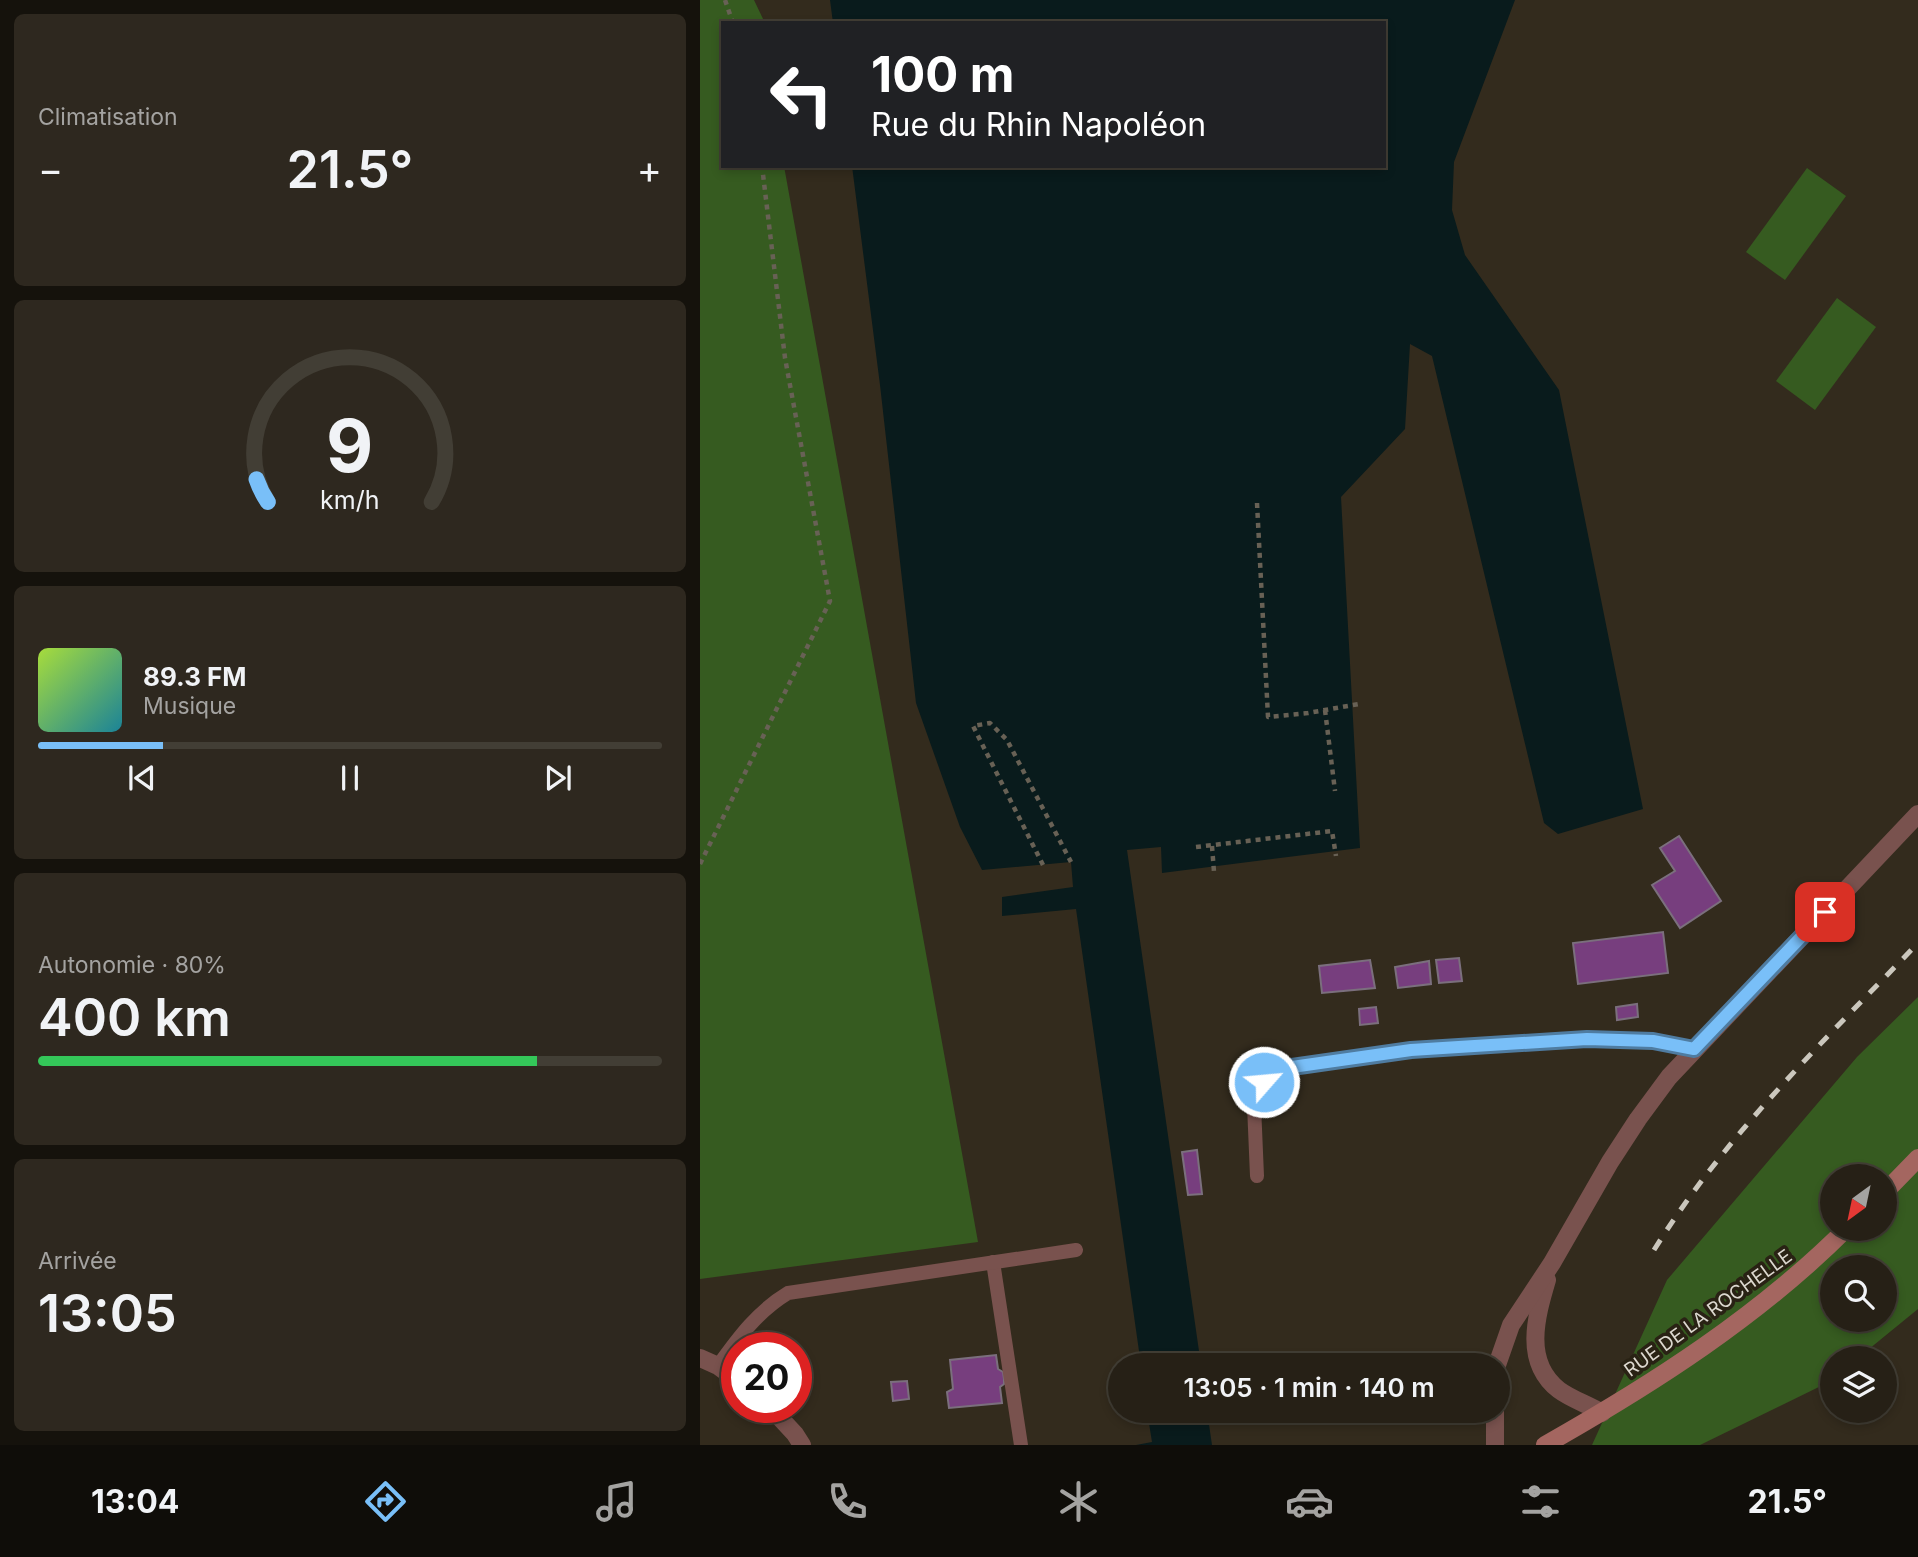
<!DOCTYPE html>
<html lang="fr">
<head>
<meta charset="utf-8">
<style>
  :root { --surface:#262016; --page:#2e281f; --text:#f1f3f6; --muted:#a4a3a1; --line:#423e35; --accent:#79bff8 }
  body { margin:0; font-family:Inter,sans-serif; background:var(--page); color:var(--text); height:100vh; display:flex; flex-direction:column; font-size:26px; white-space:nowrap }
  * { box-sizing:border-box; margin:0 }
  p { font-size:23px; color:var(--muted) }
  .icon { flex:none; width:38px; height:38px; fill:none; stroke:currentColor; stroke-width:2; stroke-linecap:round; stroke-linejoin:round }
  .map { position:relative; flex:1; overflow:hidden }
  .drawer { display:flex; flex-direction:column; gap:14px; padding:14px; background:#15120c; width:700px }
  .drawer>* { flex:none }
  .guide { position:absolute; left:21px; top:21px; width:665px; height:147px; border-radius:0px; box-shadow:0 4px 10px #0003,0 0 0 2px var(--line); background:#202124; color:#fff; overflow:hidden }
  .needle { width:46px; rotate:213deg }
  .fabs { position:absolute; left:1120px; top:1164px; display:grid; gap:14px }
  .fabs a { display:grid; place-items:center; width:77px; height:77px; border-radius:50%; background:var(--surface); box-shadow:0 4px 10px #0003,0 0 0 2px var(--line); font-size:35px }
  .speed { position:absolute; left:21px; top:1332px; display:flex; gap:14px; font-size:35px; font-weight:700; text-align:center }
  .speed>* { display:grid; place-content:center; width:91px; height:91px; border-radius:50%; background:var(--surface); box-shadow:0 4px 10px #0003,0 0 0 2px var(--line); line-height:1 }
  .speed .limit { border:10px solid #d22; background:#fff; color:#111 }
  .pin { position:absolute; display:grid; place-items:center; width:60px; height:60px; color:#fff; margin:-30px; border-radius:14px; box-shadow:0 4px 10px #0006 }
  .me { position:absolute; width:77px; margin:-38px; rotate:63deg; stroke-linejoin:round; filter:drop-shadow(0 0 5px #0008) }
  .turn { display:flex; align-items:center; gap:24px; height:147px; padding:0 35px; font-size:32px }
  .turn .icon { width:91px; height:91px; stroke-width:2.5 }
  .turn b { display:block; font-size:49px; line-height:60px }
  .big { font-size:52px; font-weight:600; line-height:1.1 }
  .drawer .tile { flex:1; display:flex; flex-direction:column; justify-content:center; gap:10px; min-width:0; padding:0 24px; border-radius:10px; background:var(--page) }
  .drawer .dial { align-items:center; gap:0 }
  .dial svg { height:182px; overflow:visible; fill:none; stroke:var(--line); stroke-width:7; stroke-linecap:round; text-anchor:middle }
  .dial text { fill:var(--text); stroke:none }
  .song { display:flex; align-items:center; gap:21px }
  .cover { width:84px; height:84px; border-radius:10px; background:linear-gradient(135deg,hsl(80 70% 55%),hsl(190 70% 35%)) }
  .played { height:7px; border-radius:4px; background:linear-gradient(90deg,var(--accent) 20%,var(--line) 20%) }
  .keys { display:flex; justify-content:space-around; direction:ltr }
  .heat { display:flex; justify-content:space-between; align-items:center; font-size:38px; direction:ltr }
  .charge { height:10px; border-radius:5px; background:linear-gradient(90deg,#34c759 80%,var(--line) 0) }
  .trip { position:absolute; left:408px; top:1353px; width:402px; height:70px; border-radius:35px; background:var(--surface); box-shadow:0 4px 10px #0003,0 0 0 2px var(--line); font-weight:600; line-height:70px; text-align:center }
  .dock { display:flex; height:112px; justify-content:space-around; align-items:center; background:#0f0d09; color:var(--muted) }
  .dock .icon { width:49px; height:49px }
  .dock .active { color:var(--accent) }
  .dock b { font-size:32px; color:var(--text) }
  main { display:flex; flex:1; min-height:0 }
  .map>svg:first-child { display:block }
  .green { fill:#365b20; fill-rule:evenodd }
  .water { fill:#091b1c }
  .building { fill:#773e7e; stroke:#7b6f7d; stroke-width:2 }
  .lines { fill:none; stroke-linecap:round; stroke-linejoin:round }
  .path { stroke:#686155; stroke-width:4.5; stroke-dasharray:5 5; stroke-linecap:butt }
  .service { stroke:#79524e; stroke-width:14 }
  .minor { stroke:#79524e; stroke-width:18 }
  .secondary { stroke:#a46660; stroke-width:18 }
  .rail { stroke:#cbc7bd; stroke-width:5; stroke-dasharray:12 12; stroke-linecap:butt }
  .route-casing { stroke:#4f7ca1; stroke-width:18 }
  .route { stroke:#79bff8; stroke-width:12 }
  .labels { text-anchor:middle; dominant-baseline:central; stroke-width:7; stroke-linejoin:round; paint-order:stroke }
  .street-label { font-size:19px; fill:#dcd8cf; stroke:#292214 }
</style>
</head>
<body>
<main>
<section class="drawer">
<div class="tile"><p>Climatisation</p>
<div class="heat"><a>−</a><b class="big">21.5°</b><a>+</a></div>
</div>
<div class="tile dial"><svg viewBox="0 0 100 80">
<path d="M14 69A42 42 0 1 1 86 69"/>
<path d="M14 69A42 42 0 0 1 9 59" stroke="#79bff8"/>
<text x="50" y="56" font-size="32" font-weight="700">9</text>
<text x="50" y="72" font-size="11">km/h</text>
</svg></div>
<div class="tile">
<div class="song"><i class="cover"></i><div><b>89.3 FM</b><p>Musique</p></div></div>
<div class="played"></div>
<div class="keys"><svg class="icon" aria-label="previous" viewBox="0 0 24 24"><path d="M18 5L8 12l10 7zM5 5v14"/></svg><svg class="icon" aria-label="pause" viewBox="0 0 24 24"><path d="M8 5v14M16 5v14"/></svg><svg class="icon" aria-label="next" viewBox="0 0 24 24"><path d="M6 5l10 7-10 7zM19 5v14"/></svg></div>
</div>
<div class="tile"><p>Autonomie · 80%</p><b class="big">400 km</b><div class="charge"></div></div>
<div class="tile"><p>Arrivée</p><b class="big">13:05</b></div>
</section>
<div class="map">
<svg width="1218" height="1445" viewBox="0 0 1218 1445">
  <rect width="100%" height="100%" fill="#332b1d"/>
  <g class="green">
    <polygon points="0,0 54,0 65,23 23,23 23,166 84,166 278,1242 0,1279"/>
    <polygon points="1107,168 1146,196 1085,280 1046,252"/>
    <polygon points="1137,298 1176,327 1115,410 1076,381"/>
    <path d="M1218 997V1309L1158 1358H1132V1378L1127 1383 1000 1445H892L967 1280 1157 1057ZM1132 1176H1185V1228H1132ZM1132 1267H1185V1320H1132Z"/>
  </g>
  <g class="water">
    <polygon points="130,0 815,0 754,162 752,210 765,255 859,390 943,809 858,834 844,823 732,356 710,344 705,429 641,497 660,848 462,873 461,847 427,850 501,1365 441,1365 376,909 302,916 302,897 373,887 371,862 282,870 260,827 216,703 180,385 152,166 684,166 684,23 133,23"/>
    <polygon points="447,1411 507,1411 512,1445 436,1445 452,1442"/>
  </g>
  <g class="building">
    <polygon points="979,836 1021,901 980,928 952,885 975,871 960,848"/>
    <polygon points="963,932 968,973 878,984 873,943"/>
    <polygon points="759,958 762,981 739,983 736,960"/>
    <polygon points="670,960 675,988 622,993 619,966"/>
    <polygon points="729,961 731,984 698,988 695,967"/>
    <polygon points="937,1004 938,1017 917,1020 916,1007"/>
    <polygon points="676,1007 678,1023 660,1025 659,1009"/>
    <polygon points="497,1150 502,1194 488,1195 482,1152"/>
    <polygon points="296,1355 298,1369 303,1372 304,1379 304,1384 300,1387 302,1403 249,1408 247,1392 253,1389 250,1360"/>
    <polygon points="207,1381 209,1399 193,1401 191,1382"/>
  </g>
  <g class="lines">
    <g class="path">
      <polyline points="25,0 33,23"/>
      <polyline points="557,503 568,717 608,713 659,704"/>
      <polyline points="625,710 635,791"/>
      <polyline points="512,846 514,872"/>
      <polyline points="496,847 632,831 636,856"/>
      <polyline points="0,864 130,601 85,358 62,166"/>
      <polyline points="343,865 273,726 290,723 307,740 371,862"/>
    </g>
    <g class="service">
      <polyline points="557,1176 554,1105 564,1082 585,1068 711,1050 887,1039 953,1041 994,1049"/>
      <polyline points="293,1262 321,1445"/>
      <path d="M18 1366C38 1338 58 1311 88 1293L376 1250"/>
    </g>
    <g class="minor">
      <path d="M847 1280C836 1317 823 1362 859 1390 871 1399 889 1405 902 1413"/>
      <polyline points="0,1358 18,1366 37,1380"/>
      <polyline points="797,1365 811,1325 852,1263 910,1162 938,1119 969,1077 1218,814"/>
      <polyline points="70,1407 95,1434 102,1445"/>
      <polyline points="795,1445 795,1410"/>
    </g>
    <g class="secondary">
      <polyline points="1185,1192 1218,1158"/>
      <path d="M845 1445C953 1384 1059 1316 1147 1228"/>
    </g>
    <path class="rail" d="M954 1250C1026 1134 1124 1041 1218 943"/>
  </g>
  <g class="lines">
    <g class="route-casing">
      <polyline id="route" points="564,1082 585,1068 711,1050 887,1039 953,1041 994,1049 1125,912"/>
    </g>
    <use href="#route" class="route"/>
  </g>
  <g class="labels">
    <g class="street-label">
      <text transform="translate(1008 1313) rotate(-36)">RUE DE LA ROCHELLE</text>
    </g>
  </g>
</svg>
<div class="fabs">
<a><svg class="needle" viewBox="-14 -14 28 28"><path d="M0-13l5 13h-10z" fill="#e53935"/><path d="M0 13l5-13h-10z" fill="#a4a3a1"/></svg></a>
<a><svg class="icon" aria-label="search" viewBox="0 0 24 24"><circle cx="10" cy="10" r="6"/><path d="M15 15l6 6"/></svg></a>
<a><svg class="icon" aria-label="layers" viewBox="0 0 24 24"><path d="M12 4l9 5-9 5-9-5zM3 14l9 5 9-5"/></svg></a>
</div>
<div class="speed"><div class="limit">20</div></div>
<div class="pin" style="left:1125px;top:912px;background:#d93025"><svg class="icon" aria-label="arrive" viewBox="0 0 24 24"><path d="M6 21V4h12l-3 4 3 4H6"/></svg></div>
<svg class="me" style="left:564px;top:1082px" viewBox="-20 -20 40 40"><circle r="17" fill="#79bff8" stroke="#fff" stroke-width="3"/><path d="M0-11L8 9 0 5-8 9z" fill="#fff"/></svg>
<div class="trip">13:05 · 1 min · 140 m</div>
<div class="guide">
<div class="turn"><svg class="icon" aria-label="left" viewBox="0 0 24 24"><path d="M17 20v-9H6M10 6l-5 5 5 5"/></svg><div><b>100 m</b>Rue du Rhin Napoléon</div></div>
</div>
</div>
</main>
<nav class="dock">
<b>13:04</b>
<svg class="icon active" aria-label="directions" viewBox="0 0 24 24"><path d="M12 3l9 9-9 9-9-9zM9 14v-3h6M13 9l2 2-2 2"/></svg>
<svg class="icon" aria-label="music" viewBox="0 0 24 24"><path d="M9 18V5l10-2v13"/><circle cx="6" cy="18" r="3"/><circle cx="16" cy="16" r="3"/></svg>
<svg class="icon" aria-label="phone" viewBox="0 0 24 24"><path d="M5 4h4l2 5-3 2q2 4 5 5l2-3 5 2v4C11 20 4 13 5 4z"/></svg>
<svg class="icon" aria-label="climate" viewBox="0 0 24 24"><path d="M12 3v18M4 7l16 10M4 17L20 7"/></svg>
<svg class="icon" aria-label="car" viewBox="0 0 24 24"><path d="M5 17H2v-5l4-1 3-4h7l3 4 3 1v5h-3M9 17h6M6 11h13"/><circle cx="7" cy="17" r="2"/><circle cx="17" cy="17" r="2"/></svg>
<svg class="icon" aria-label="filters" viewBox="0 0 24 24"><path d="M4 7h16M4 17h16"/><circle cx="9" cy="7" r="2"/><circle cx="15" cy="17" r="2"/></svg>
<b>21.5°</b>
</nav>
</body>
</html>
